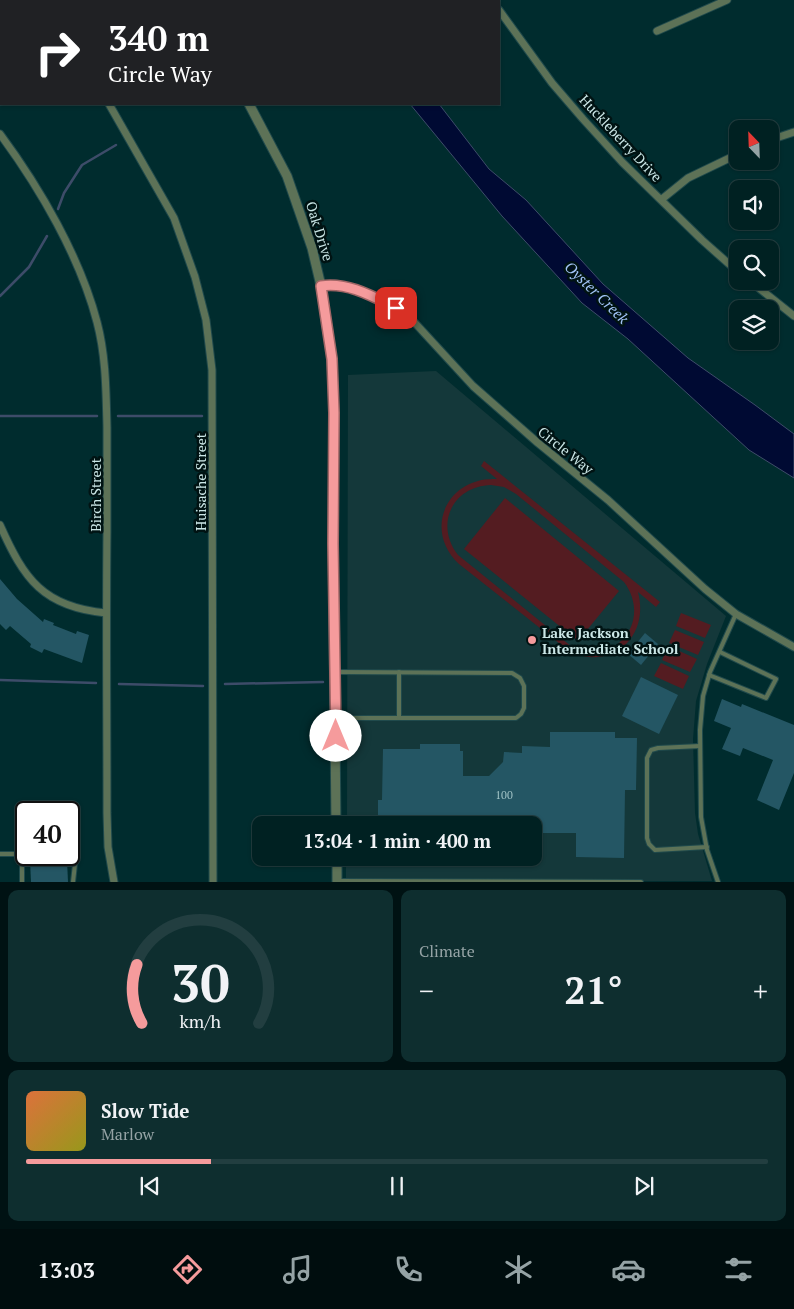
<!DOCTYPE html>
<html lang="en">
<head>
<meta charset="utf-8">
<style>
  :root { --surface:#002122; --page:#0e2e2f; --text:#f1f3f6; --muted:#95a3a5; --line:#223e40; --accent:#f59b9c }
  body { margin:0; font-family:"PT Serif",serif; background:var(--page); color:var(--text); height:100vh; display:flex; flex-direction:column; font-size:19px; white-space:nowrap }
  * { box-sizing:border-box; margin:0 }
  p { font-size:16px; color:var(--muted) }
  .icon { flex:none; width:28px; height:28px; fill:none; stroke:currentColor; stroke-width:2; stroke-linecap:round; stroke-linejoin:round }
  .map { position:relative; height:882px; overflow:hidden }
  .panel { display:flex; flex-direction:column; gap:8px; padding:8px; background:#001213; flex:1 }
  .panel>* { flex:none }
  .guide { position:absolute; left:0px; top:0px; width:500px; height:105px; box-shadow:0 1px 4px #0004,0 0 0 1px var(--line); background:#202124; color:#fff; overflow:hidden }
  .needle { width:32px; rotate:337deg }
  .tools { position:absolute; left:729px; top:120px; display:grid; gap:10px }
  .tools a { display:grid; place-items:center; width:50px; height:50px; border-radius:10px; background:var(--surface); box-shadow:0 1px 4px #0004,0 0 0 1px var(--line); font-size:25px }
  .speed { position:absolute; left:15px; top:801px; display:flex; gap:10px; font-size:25px; font-weight:700; text-align:center }
  .speed>* { display:grid; place-content:center; width:65px; height:65px; border-radius:50%; background:var(--surface); box-shadow:0 1px 4px #0004,0 0 0 1px var(--line); line-height:1 }
  .speed .limit { border:2px solid #111; border-radius:8px; background:#fff; color:#111 }
  .pin { position:absolute; display:grid; place-items:center; width:42px; height:42px; color:#fff; margin:-21px; border-radius:10px; box-shadow:0 2px 8px #0006 }
  .me { position:absolute; width:55px; margin:-28px; rotate:0deg; stroke-linejoin:round; filter:drop-shadow(0 0 4px #0008) }
  .turn { display:flex; align-items:center; gap:18px; height:105px; padding:0 25px; font-size:22px }
  .turn .icon { width:65px; height:65px; stroke-width:2.5 }
  .turn b { display:block; font-size:35px; line-height:42px }
  .big { font-size:38px; font-weight:700; line-height:1.1 }
  .panel .tile { flex:1; display:flex; flex-direction:column; justify-content:center; gap:8px; min-width:0; padding:0 18px; border-radius:10px; background:var(--page) }
  .panel .dial { align-items:center; gap:0 }
  .dial svg { height:130px; overflow:visible; fill:none; stroke:var(--line); stroke-width:7; stroke-linecap:round; text-anchor:middle }
  .dial text { fill:var(--text); stroke:none }
  .song { display:flex; align-items:center; gap:15px }
  .cover { width:60px; height:60px; border-radius:8px; background:linear-gradient(135deg,hsl(20 70% 55%),hsl(60 70% 35%)) }
  .played { height:5px; border-radius:2px; background:linear-gradient(90deg,var(--accent) 25%,var(--line) 25%) }
  .keys { display:flex; justify-content:space-around; direction:ltr }
  .heat { display:flex; justify-content:space-between; align-items:center; font-size:28px; direction:ltr }
  .panel .tiles { flex:1; display:grid; gap:8px; grid-template-columns:1fr 1fr }
  .tile:last-child { grid-column:span 2 }
  .trip { position:absolute; left:252px; top:816px; width:290px; height:50px; border-radius:10px; background:var(--surface); box-shadow:0 1px 4px #0004,0 0 0 1px var(--line); font-weight:700; line-height:50px; text-align:center }
  .tab-bar { display:flex; height:80px; justify-content:space-around; align-items:center; background:#000d0e; color:var(--muted) }
  .tab-bar .icon { width:35px; height:35px }
  .tab-bar .current { color:var(--accent) }
  .tab-bar b { font-size:22px; color:var(--text) }
  .map>svg:first-child { display:block }
  .built { fill:#14383a }
  .green { fill:#541c21; fill-rule:evenodd }
  .water { fill:#000a33; stroke:#3d4c69 }
  .lines { fill:none; stroke-linecap:round; stroke-linejoin:round }
  .stream { stroke:#3d4c69; stroke-width:2.5 }
  .building { fill:#245664 }
  .service-casing { stroke:#204a4c; stroke-width:6 }
  .minor-casing { stroke:#204a4c; stroke-width:9 }
  .tertiary-casing { stroke:#204a4c; stroke-width:11 }
  .service { stroke:#5d7257; stroke-width:4 }
  .minor { stroke:#5d7257; stroke-width:7 }
  .tertiary { stroke:#5d7257; stroke-width:9 }
  .route-casing { stroke:#9f6565; stroke-width:12 }
  .route { stroke:#f59b9c; stroke-width:9 }
  .poi-dot { fill:#f59b9c; stroke:#001313; stroke-width:2 }
  .labels { text-anchor:middle; dominant-baseline:central; stroke-width:5; stroke-linejoin:round; paint-order:stroke }
  .number-label { font-size:11px; fill:#a1c3c6 }
  .street-label { font-size:14px; fill:#cbe7e7; stroke:#001313 }
  .poi-label { font-size:14px; font-weight:bold; fill:#cbe7e7; stroke:#001313; text-anchor:start }
  .water-label { font-size:15px; font-style:italic; fill:#a2c4f7; stroke:#001313 }
</style>
</head>
<body>
<div class="map">
<svg width="794" height="882" viewBox="0 0 794 882">
  <rect width="100%" height="100%" fill="#002c2e"/>
  <polygon class="built" points="436,371 726,616 707,664 696,701 693,739 695,813 698,834 712,881 346,882 346,858 534,858 534,825 347,825 348,375"/>
  <g class="green">
    <path d="M484 461 660 602 656 607 638 592C650 637 611 672 569 651L459 564C422 529 448 476 497 479L481 466ZM491 485 504 487 516 494 624 582C653 621 615 668 572 647L458 555C434 524 453 486 491 485Z"/>
    <polygon points="505,498 619,591 578,641 464,549"/>
    <polygon points="681,613 711,625 705,638 676,626"/>
    <polygon points="675,630 704,642 698,655 669,643"/>
    <polygon points="668,646 697,659 690,672 662,660"/>
    <polygon points="661,663 689,676 683,689 654,676"/>
  </g>
  <polygon class="water" points="410,104 439,104 489,169 526,200 603,284 688,358 755,405 794,434 794,478 749,450 628,339 582,303 502,216"/>
  <g class="lines">
    <g class="stream">
      <polyline points="58,209 64,193 82,165 116,145"/>
      <polyline points="0,296 29,267 47,236"/>
      <polyline points="0,416 97,416"/>
      <polyline points="118,416 202,416"/>
      <polyline points="0,680 96,683"/>
      <polyline points="119,684 203,686"/>
      <polyline points="225,684 323,682"/>
    </g>
  </g>
  <g class="building">
    <polygon points="0,579 17,599 43,622 44,619 54,623 53,625 76,634 77,631 89,635 82,663 44,649 42,653 30,647 31,644 10,626 6,630 0,624"/>
    <polygon points="645,633 658,644 641,665 628,654"/>
    <polygon points="641,677 678,695 659,734 622,716"/>
    <polygon points="722,699 741,707 742,704 794,725 794,773 779,810 757,800 773,760 743,748 740,756 722,749 731,728 714,721"/>
    <polygon points="550,732 615,732 615,738 637,738 636,790 625,790 624,858 576,857 576,833 534,833 534,825 427,825 427,820 414,820 414,825 378,825 378,800 382,800 383,749 420,749 420,744 460,744 460,751 463,751 463,776 489,776 503,762 504,752 522,753 522,746 550,747"/>
    <polygon points="30,860 67,860 68,882 31,882"/>
  </g>
  <g class="lines">
    <g class="service-casing">
      <g id="service">
        <polyline points="335,672 512,673 520,678 524,686 524,708 521,714 516,718 336,718"/>
        <polyline points="399,672 399,718"/>
        <polyline points="709,675 766,698 776,679 720,652"/>
        <polyline points="700,746 658,748 651,750 647,758 647,838 649,844 655,850 707,847"/>
        <polyline points="0,854 26,854"/>
        <polyline points="68,855 75,864 73,882"/>
        <polyline points="337,881 641,882"/>
        <polyline points="22,882 22,854"/>
        <polyline points="718,882 707,850 701,817 700,730 703,696 710,672 736,614"/>
      </g>
    </g>
    <g class="minor-casing">
      <g id="minor">
        <polyline points="38,0 39,1"/>
        <polyline points="492,0 492,1"/>
        <polyline points="14,1 16,0"/>
        <polyline points="499,10 552,83 583,119 622,162 702,240 738,272"/>
        <polyline points="0,13 1,12"/>
        <polyline points="657,31 727,0"/>
        <polyline points="109,104 174,218 195,277 206,320 212,370 213,882"/>
        <path d="M0 134C40 188 80 257 97 322 106 356 106 391 107 427 107 462 107 497 107 533 106 626 107 720 107 813L108 847 114 882"/>
        <polyline points="770,140 794,132"/>
        <polyline points="662,199 688,178 738,154"/>
        <polyline points="750,281 794,316"/>
        <polyline points="321,286 335,284 366,293 396,307 415,323 473,386 538,443 608,500 705,589 736,614 794,647"/>
        <path d="M0 525C24 579 43 607 106 613"/>
      </g>
    </g>
    <g class="tertiary-casing">
      <g id="tertiary">
        <polyline points="189,0 190,1"/>
        <polyline points="249,104 287,176 312,248 321,286 332,359 334,413 333,544 336,825"/>
        <polyline points="337,858 337,882"/>
      </g>
    </g>
    <use href="#service" class="service"/>
    <use href="#minor" class="minor"/>
    <use href="#tertiary" class="tertiary"/>
  </g>
  <g class="lines">
    <g class="route-casing">
      <path id="route" d="M336 736 333 544 334 413 332 359 321 286C348 282 372 296 396 308"/>
    </g>
    <use href="#route" class="route"/>
  </g>
  <circle class="poi-dot" cx="532" cy="640" r="5"/>
  <g class="labels">
    <g class="number-label">
      <text x="504" y="795">100</text>
    </g>
    <g class="street-label">
      <text transform="translate(621 138) rotate(47)">Huckleberry Drive</text>
      <text transform="translate(320 231) rotate(73)">Oak Drive</text>
      <text transform="translate(566 450) rotate(39)">Circle Way</text>
      <text transform="translate(200 482) rotate(-90)">Huisache Street</text>
      <text transform="translate(95 495) rotate(-90)">Birch Street</text>
    </g>
    <g class="poi-label">
      <text x="542" y="632">Lake Jackson<tspan x="542" dy="16">Intermediate School</tspan></text>
    </g>
    <g class="water-label">
      <text transform="translate(597 292) rotate(44)">Oyster Creek</text>
    </g>
  </g>
</svg>
<div class="tools">
<a><svg class="needle" viewBox="-14 -14 28 28"><path d="M0-13l5 13h-10z" fill="#e53935"/><path d="M0 13l5-13h-10z" fill="#95a3a5"/></svg></a>
<a><svg class="icon" aria-label="sound" viewBox="0 0 24 24"><path d="M4 9h4l5-4v14l-5-4H4zM17 9q2 3 0 6"/></svg></a>
<a><svg class="icon" aria-label="search" viewBox="0 0 24 24"><circle cx="10" cy="10" r="6"/><path d="M15 15l6 6"/></svg></a>
<a><svg class="icon" aria-label="layers" viewBox="0 0 24 24"><path d="M12 4l9 5-9 5-9-5zM3 14l9 5 9-5"/></svg></a>
</div>
<div class="speed"><div class="limit">40</div></div>
<div class="pin" style="left:396px;top:308px;background:#d93025"><svg class="icon" aria-label="arrive" viewBox="0 0 24 24"><path d="M6 21V4h12l-3 4 3 4H6"/></svg></div>
<svg class="me" style="left:336px;top:736px" viewBox="-20 -20 40 40"><circle r="19" fill="#fff"/><path d="M0-13L10 11 0 6-10 11z" fill="#f59b9c"/></svg>
<div class="trip">13:04 · 1 min · 400 m</div>
<div class="guide">
<div class="turn"><svg class="icon" aria-label="right" viewBox="0 0 24 24"><path d="M7 20v-9h11M14 6l5 5-5 5"/></svg><div><b>340 m</b>Circle Way</div></div>
</div>
</div>
<section class="panel">
<div class="tiles">
<div class="tile dial"><svg viewBox="0 0 100 80">
<path d="M14 69A42 42 0 1 1 86 69"/>
<path d="M14 69A42 42 0 0 1 11 33" stroke="#f59b9c"/>
<text x="50" y="56" font-size="32" font-weight="700">30</text>
<text x="50" y="72" font-size="11">km/h</text>
</svg></div>
<div class="tile"><p>Climate</p>
<div class="heat"><a>−</a><b class="big">21°</b><a>+</a></div>
</div>
<div class="tile">
<div class="song"><i class="cover"></i><div><b>Slow Tide</b><p>Marlow</p></div></div>
<div class="played"></div>
<div class="keys"><svg class="icon" aria-label="previous" viewBox="0 0 24 24"><path d="M18 5L8 12l10 7zM5 5v14"/></svg><svg class="icon" aria-label="pause" viewBox="0 0 24 24"><path d="M8 5v14M16 5v14"/></svg><svg class="icon" aria-label="next" viewBox="0 0 24 24"><path d="M6 5l10 7-10 7zM19 5v14"/></svg></div>
</div>
</div>
</section>
<nav class="tab-bar">
<b>13:03</b>
<svg class="icon current" aria-label="directions" viewBox="0 0 24 24"><path d="M12 3l9 9-9 9-9-9zM9 14v-3h6M13 9l2 2-2 2"/></svg>
<svg class="icon" aria-label="music" viewBox="0 0 24 24"><path d="M9 18V5l10-2v13"/><circle cx="6" cy="18" r="3"/><circle cx="16" cy="16" r="3"/></svg>
<svg class="icon" aria-label="phone" viewBox="0 0 24 24"><path d="M5 4h4l2 5-3 2q2 4 5 5l2-3 5 2v4C11 20 4 13 5 4z"/></svg>
<svg class="icon" aria-label="climate" viewBox="0 0 24 24"><path d="M12 3v18M4 7l16 10M4 17L20 7"/></svg>
<svg class="icon" aria-label="car" viewBox="0 0 24 24"><path d="M5 17H2v-5l4-1 3-4h7l3 4 3 1v5h-3M9 17h6M6 11h13"/><circle cx="7" cy="17" r="2"/><circle cx="17" cy="17" r="2"/></svg>
<svg class="icon" aria-label="filters" viewBox="0 0 24 24"><path d="M4 7h16M4 17h16"/><circle cx="9" cy="7" r="2"/><circle cx="15" cy="17" r="2"/></svg>
</nav>
</body>
</html>
